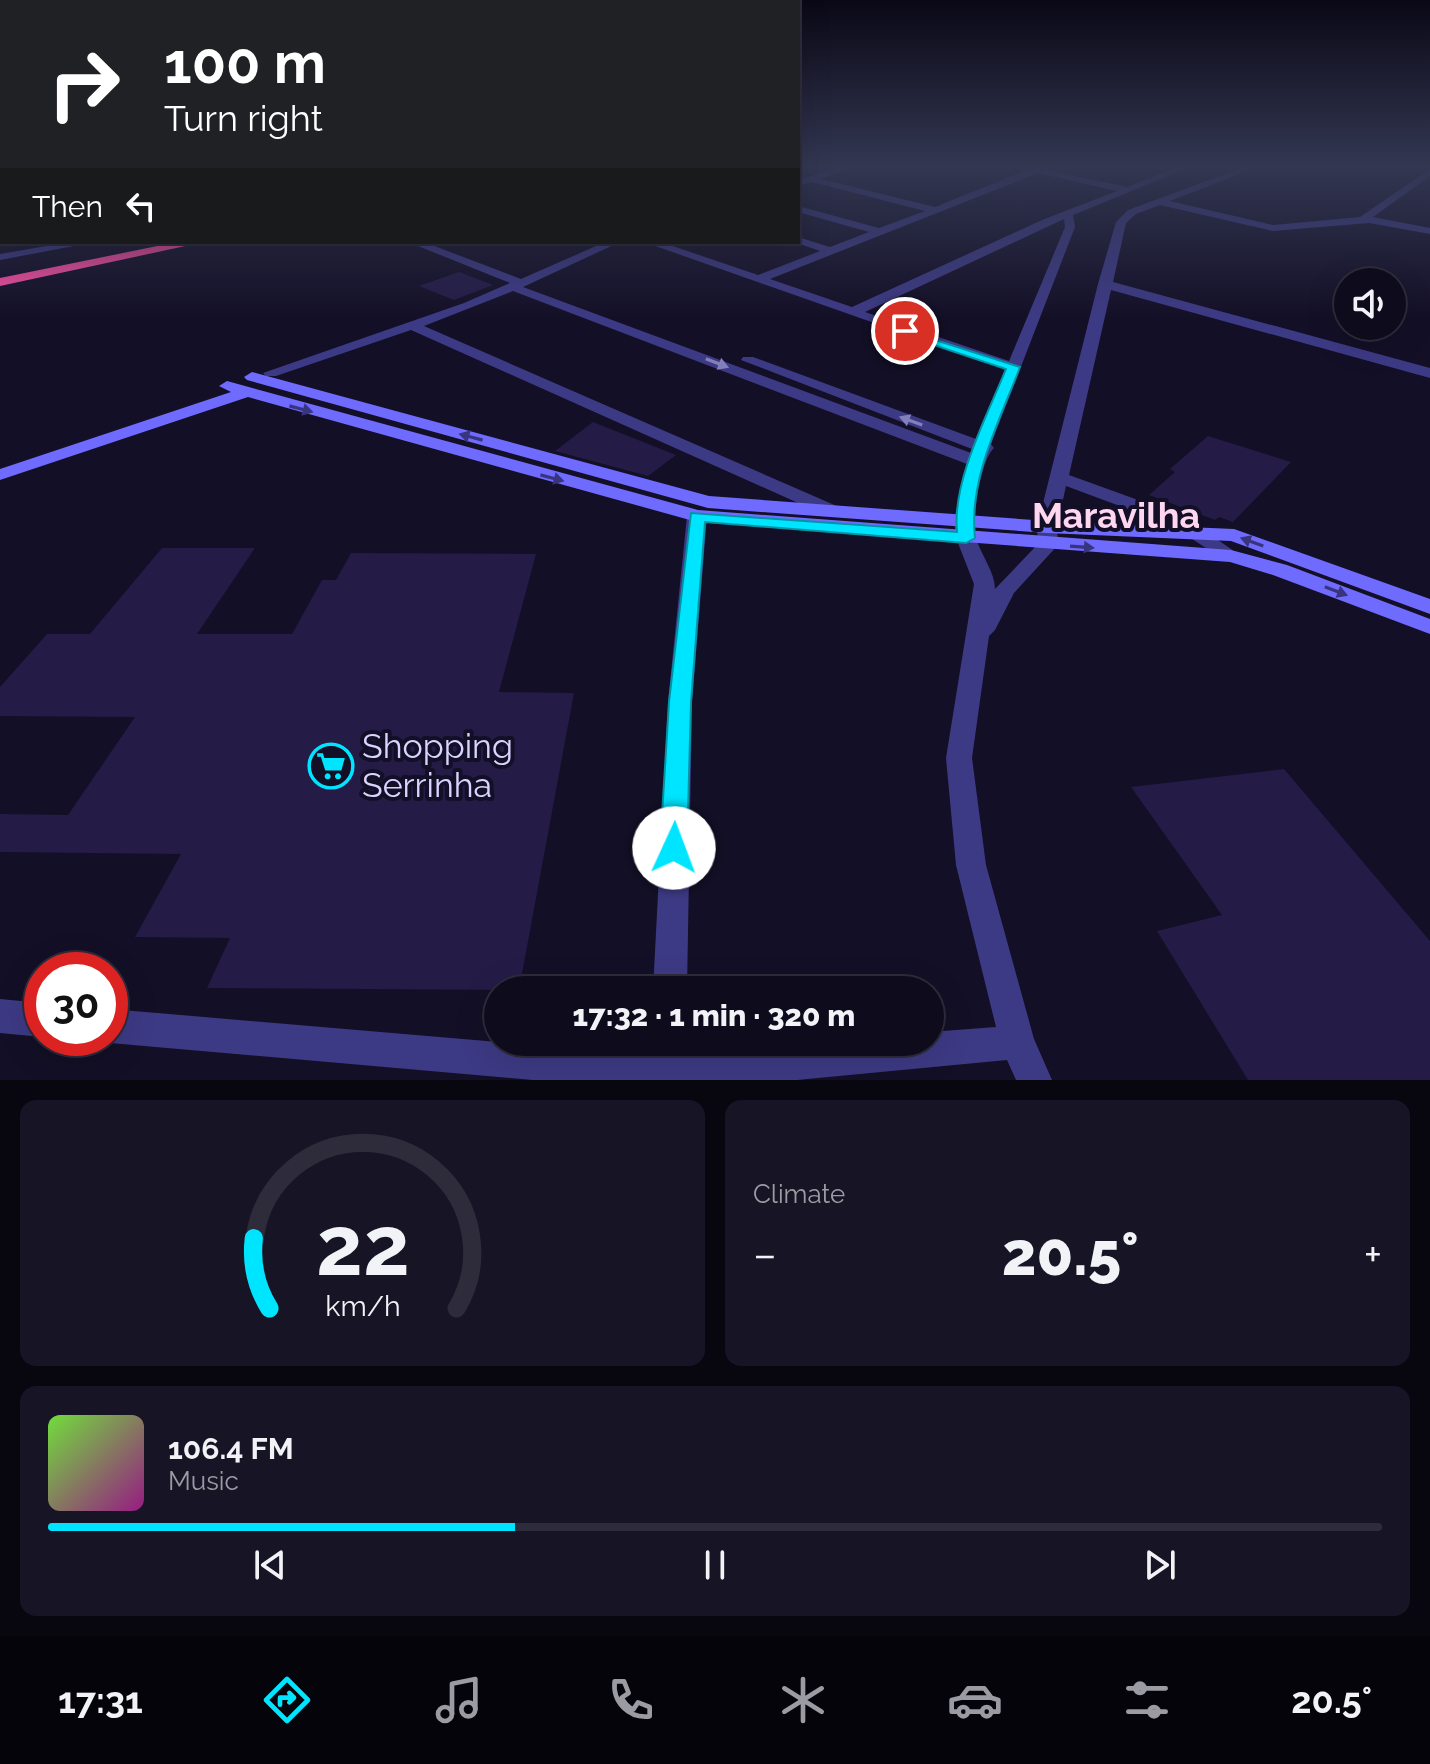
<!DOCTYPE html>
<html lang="en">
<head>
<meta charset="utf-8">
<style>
  :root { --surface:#0e0b1c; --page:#171425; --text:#f1f3f6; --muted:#9b9ba3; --line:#2e2b3b; --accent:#00e5ff }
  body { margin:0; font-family:Raleway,sans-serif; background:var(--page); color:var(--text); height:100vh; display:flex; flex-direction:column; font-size:30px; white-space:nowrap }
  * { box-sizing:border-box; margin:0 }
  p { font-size:26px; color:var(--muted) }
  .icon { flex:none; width:44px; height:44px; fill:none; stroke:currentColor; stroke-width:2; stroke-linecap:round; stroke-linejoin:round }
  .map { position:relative; height:1080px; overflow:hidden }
  .drawer { display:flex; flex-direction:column; gap:20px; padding:20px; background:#08060f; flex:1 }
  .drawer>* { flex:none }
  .guide { position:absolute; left:0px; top:0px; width:800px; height:244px; box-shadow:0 8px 32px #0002,0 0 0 2px var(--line); background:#202124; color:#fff; overflow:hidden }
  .fabs { position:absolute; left:1334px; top:268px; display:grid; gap:16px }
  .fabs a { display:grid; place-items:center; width:72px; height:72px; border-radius:50%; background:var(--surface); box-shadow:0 8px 32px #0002,0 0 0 2px var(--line); font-size:40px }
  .speed { position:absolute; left:24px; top:952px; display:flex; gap:16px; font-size:40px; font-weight:700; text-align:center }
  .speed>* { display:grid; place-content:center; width:104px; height:104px; border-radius:50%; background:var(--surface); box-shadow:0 8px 32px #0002,0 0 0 2px var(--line); line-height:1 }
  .speed .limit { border:12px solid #d22; background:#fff; color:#111 }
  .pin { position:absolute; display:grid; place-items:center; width:68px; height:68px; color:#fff; margin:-34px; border:4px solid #fff; border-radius:50%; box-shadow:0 2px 8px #0007 }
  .me { position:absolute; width:88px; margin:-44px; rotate:2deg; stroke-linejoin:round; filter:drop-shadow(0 0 6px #0008) }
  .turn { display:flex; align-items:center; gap:28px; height:168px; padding:0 32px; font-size:36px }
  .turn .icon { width:104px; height:104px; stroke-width:2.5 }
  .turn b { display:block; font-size:56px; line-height:68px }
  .then { display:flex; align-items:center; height:76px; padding:0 32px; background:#0003; gap:16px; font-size:30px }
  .big { font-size:60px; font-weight:800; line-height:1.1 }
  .drawer .widget { flex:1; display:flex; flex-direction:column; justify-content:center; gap:12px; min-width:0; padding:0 28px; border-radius:16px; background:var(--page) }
  .drawer .dial { align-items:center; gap:0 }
  .dial svg { height:208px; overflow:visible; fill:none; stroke:var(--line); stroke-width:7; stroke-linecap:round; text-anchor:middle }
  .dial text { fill:var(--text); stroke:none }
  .song { display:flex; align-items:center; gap:24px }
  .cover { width:96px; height:96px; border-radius:12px; background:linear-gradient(135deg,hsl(100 70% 55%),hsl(310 70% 35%)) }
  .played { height:8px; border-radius:4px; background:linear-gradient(90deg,var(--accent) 35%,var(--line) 35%) }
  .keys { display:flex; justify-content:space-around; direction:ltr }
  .heat { display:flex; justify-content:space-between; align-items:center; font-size:44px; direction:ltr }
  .drawer .tiles { flex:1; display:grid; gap:20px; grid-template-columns:1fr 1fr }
  .widget:last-child { grid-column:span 2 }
  .trip { position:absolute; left:484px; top:976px; width:460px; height:80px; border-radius:40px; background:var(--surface); box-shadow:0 8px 32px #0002,0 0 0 2px var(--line); font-weight:800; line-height:80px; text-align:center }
  .tab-bar { display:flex; height:128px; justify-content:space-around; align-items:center; background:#06040b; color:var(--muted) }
  .tab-bar .icon { width:56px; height:56px }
  .tab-bar .current { color:var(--accent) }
  .tab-bar b { font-size:36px; color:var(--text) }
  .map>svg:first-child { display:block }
  .building { fill:#241b47 }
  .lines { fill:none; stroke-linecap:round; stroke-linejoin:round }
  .street { fill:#3d3a85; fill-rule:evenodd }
  .secondary { fill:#6f6bff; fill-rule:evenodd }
  .highway { fill:#ff4fa3; fill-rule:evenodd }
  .oneway { fill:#837fbc }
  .oneway2 { fill:#38347d }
  .route { fill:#00e5ff; stroke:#0095a6; stroke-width:2 }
  .labels { text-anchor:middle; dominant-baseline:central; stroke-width:8; stroke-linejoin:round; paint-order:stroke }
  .near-poi-label { font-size:34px; fill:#d9d4ff; stroke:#130f26; text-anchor:start }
  .district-label { font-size:36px; font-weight:bold; fill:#ffd6f0; stroke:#130f26 }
</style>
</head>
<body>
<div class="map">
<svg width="1430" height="1080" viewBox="0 0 1430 1080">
  <rect width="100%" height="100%" fill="#130f26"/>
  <g class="building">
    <polygon points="459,272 493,285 454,300 419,286"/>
    <polygon points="593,422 676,455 648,476 555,451"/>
    <polygon points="1208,436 1291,462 1233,522 1219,517 1215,520 1149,495 1175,472 1170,469"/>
    <polygon points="162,548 255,548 197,634 292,634 322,580 336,580 351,553 536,554 499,692 574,693 519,990 207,988 230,938 135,937 181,854 0,852 0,814 68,815 135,717 0,716 0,687 47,634 90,634"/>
    <polygon points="1284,769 1430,941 1430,1080 1248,1080 1157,931 1222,915 1131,787"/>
  </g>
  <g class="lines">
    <g class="street">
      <path d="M838 167H852L821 179 935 207 1034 167H1050L1047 170 1127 187 1177 167H1190L1073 215 1075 227 991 444 994 448C980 461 971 521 977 541 982 556 995 573 995 589L1038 544 1037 527 1098 284 1116 222 1128 210 1244 167H1257L1170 201 1273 225 1360 217 1430 169V176L1373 217 1430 228V234L1369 223 1273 231 1160 205 1136 214 1126 223 1113 282 1430 368V378L1111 290 1069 475 1185 517 1241 556 1238 560H1224L1171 525 1066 486 1057 527 1058 545 1014 593 995 630 989 636 972 758 986 865 1034 1039 1052 1080H1016L1007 1060 797 1080H533L110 1043 98 1038H110V1009L652 1055 653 1042H687L688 1055 825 1042H930V1032L996 1027 956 865 946 758 974 584 956 538 954 520 967 464 513 291 424 326 839 507 842 511 832 517 825 515 411 330 276 376H266L263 373 464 303 510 283 408 242H424L521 279 605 242H620L523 287 971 453 972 449 741 360 743 357H753L976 439 1005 369 644 242H661L758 275 820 251 794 242H798V237L830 247 869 232 798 212V206L879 228 925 211 812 182 798 186V180ZM1038 173 1117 191 1042 220 852 307 770 279ZM1064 219 1065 227 1009 361 865 312Z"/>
      <rect x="0" y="197" width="2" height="6"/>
      <polygon points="0,220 2,220 0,227"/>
      <polygon points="69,242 95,242 0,260 0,254"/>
      <polygon points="697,510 707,516 692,702 687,990 653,990 668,702 687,516"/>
      <polygon points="0,999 42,1003 42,1037 0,1033"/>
    </g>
    <g class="secondary">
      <polygon points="2,171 2,177 0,178 0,172"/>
      <polygon points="252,372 709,496 1047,521 1234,529 1430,599 1430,614 1231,541 1047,533 708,508 247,380 244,377"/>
      <polygon points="227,381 698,510 1231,550 1287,565 1430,619 1430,634 1273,575 1230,562 697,522 248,397 0,480 0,469 231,392 219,386"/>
    </g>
    <polygon class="highway" points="177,242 204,242 0,286 0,278"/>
  </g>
  <defs><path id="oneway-solid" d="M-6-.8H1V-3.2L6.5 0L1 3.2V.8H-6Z" transform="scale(2)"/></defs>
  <g class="oneway">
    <use href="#oneway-solid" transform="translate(717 363) rotate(21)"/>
    <use href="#oneway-solid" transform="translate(911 421) rotate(-160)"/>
  </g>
  <g class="oneway2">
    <use href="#oneway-solid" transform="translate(301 409) rotate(15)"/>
    <use href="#oneway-solid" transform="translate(471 437) rotate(-165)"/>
    <use href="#oneway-solid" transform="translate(552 478) rotate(15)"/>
    <use href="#oneway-solid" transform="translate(1252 542) rotate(-160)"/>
    <use href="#oneway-solid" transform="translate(1082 547) rotate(4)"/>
    <use href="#oneway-solid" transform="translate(1336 591) rotate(21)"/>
  </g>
  <linearGradient id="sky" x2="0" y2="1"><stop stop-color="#0a0815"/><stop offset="0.52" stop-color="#333752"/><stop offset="1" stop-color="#333752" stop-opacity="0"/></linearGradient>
  <rect width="1430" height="319" fill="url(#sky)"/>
  <path class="route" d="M901 329 1020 367C1000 420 968 480 975 538L966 543 705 522 691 702 687 848 683 856 674 859 664 856 660 848 669 702 691 513 957 532C952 481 987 416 1006 369L901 334Z"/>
  <defs>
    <g id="supermarket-ring" transform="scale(2.3)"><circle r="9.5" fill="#130f26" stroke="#00e5ff" stroke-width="1.5"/><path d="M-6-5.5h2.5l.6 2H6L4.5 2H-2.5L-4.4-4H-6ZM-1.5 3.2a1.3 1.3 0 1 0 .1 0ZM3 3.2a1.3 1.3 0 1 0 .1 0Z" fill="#00e5ff"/></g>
  </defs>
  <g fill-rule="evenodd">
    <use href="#supermarket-ring" x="331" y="766"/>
  </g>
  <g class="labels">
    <g class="near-poi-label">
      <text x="362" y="746">Shopping<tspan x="362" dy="39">Serrinha</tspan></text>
    </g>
    <g class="district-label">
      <text x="1116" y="515">Maravilha</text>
    </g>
  </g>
</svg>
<div class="fabs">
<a><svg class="icon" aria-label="sound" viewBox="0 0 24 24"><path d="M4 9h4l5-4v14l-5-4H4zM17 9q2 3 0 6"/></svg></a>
</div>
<div class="speed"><div class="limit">30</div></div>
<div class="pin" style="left:905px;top:331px;background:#d93025"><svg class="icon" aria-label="arrive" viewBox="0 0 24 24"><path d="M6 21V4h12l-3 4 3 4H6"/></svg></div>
<svg class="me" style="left:674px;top:848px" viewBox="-20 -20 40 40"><circle r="19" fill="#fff"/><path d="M0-13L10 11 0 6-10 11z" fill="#00e5ff"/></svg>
<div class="trip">17:32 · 1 min · 320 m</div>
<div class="guide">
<div class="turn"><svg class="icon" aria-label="right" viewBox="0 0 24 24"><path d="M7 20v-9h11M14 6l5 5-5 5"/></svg><div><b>100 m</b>Turn right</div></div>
<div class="then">Then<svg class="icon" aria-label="left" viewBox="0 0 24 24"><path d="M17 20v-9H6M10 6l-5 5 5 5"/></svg></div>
</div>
</div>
<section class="drawer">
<div class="tiles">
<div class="widget dial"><svg viewBox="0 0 100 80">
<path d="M14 69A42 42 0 1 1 86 69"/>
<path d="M14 69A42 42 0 0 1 8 42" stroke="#00e5ff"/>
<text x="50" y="56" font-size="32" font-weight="700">22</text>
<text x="50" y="72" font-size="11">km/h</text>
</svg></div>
<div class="widget"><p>Climate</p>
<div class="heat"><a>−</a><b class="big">20.5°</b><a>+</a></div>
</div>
<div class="widget">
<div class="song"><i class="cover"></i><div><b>106.4 FM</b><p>Music</p></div></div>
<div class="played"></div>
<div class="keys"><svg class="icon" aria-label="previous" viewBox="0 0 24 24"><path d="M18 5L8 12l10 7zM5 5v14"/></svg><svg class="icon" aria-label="pause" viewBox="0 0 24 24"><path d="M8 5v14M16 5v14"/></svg><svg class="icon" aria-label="next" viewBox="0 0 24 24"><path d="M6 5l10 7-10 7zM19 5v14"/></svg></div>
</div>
</div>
</section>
<nav class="tab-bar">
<b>17:31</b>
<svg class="icon current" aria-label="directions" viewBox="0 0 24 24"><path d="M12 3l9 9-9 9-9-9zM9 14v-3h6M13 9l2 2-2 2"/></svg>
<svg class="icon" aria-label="music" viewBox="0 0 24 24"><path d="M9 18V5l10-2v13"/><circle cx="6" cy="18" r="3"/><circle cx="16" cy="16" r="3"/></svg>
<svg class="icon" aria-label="phone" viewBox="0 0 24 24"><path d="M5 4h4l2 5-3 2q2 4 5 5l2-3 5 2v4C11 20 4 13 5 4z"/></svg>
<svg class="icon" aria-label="climate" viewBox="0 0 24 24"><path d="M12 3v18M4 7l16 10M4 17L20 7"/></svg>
<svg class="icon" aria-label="car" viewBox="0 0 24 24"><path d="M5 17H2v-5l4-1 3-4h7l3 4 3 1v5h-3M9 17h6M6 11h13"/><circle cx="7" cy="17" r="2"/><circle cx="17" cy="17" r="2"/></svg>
<svg class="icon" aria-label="filters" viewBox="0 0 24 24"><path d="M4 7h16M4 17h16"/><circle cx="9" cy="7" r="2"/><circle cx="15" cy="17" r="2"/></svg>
<b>20.5°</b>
</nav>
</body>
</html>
